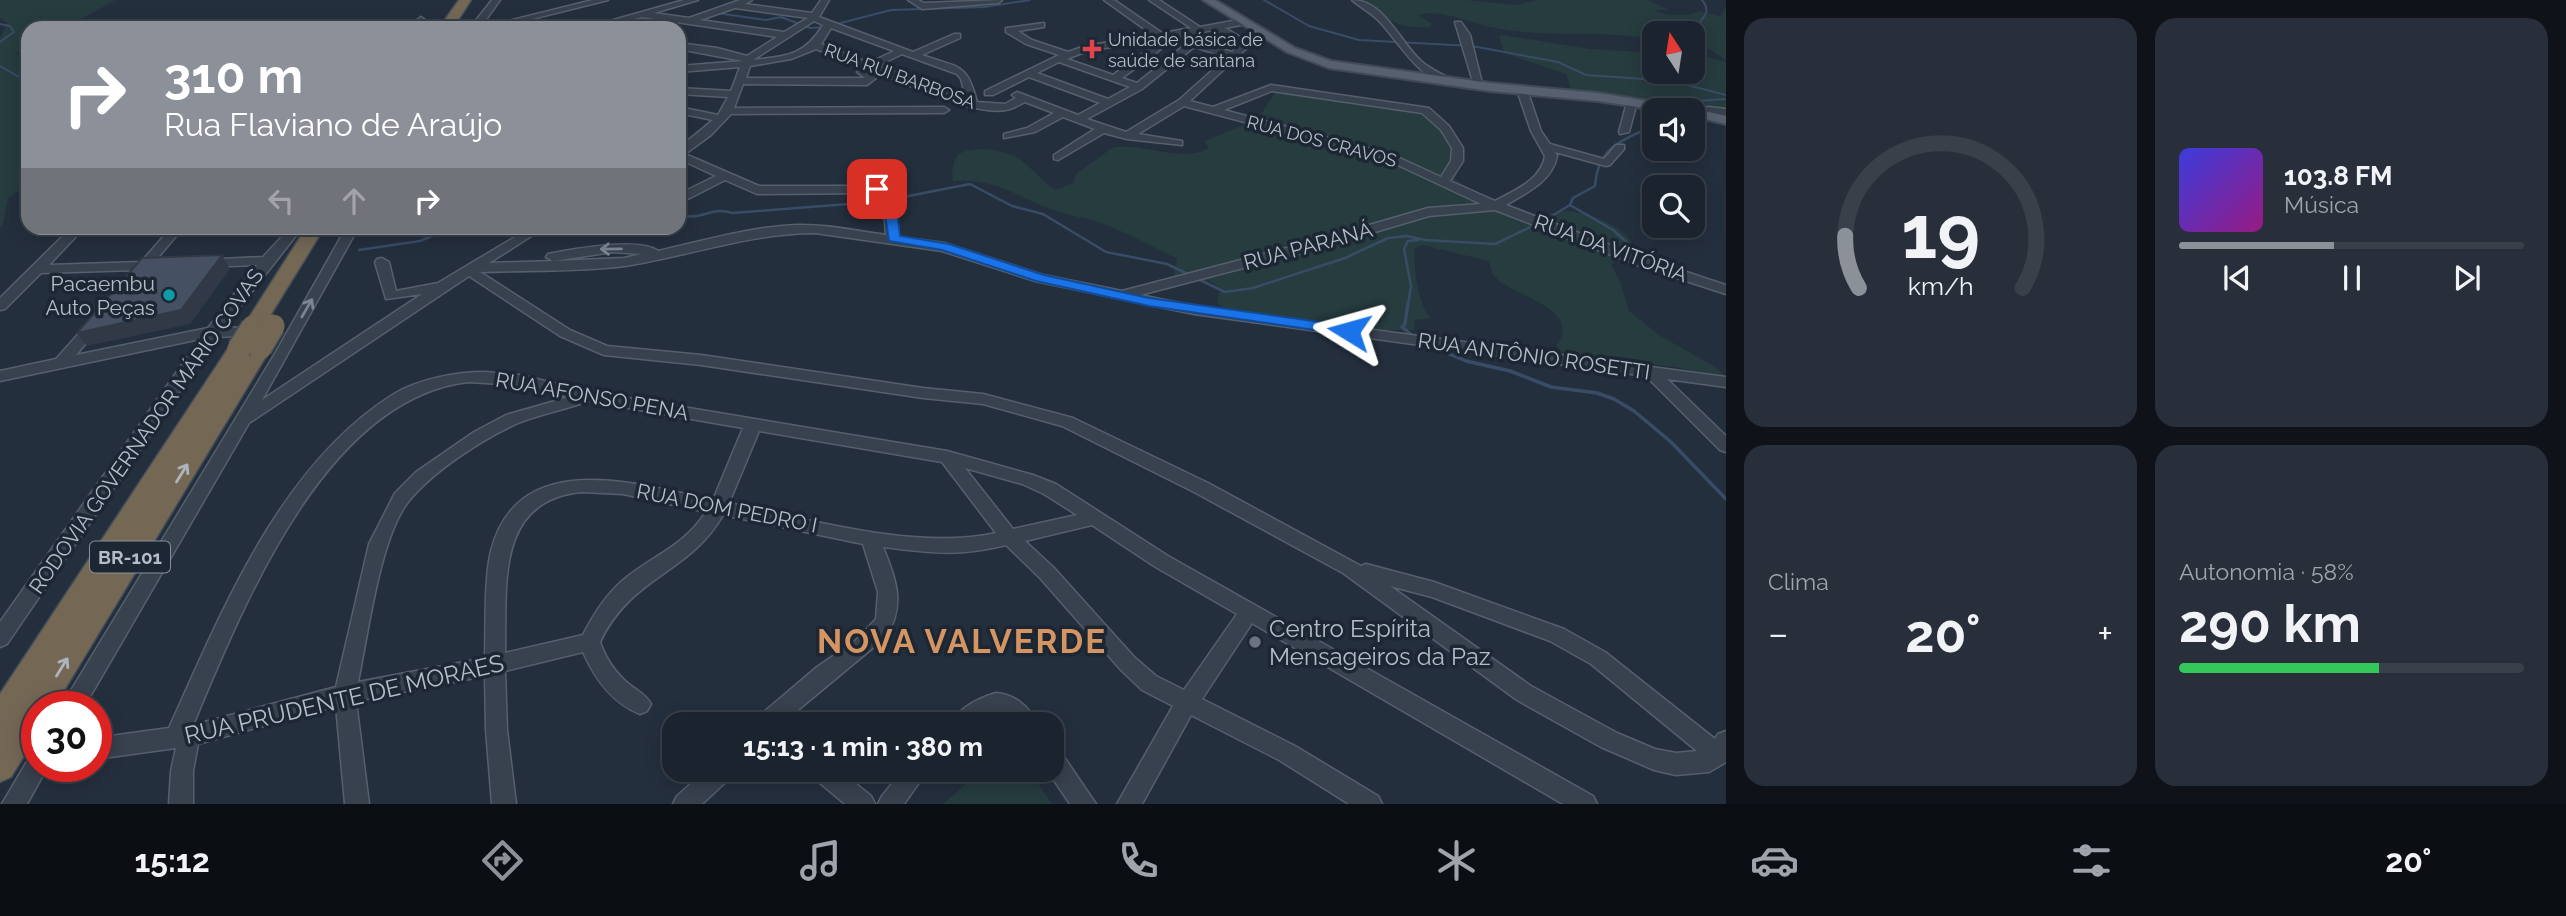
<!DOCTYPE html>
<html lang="pt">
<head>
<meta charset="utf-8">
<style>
  :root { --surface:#1b232e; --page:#282f3a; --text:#f1f3f6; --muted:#a0a4aa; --line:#39404a; --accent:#8c9099 }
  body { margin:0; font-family:Raleway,sans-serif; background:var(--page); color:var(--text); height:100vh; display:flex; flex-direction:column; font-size:26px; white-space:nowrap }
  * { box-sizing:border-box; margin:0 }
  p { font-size:23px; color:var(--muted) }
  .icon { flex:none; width:38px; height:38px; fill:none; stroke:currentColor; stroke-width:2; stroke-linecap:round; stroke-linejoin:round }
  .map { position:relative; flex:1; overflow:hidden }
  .sheet { display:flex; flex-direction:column; gap:18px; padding:18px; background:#0f1319; width:840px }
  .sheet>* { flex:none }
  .banner { position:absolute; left:21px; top:21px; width:665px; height:214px; border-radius:21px; box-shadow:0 4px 18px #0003,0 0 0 2px var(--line); background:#8c9099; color:#fff; overflow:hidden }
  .needle { width:46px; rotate:348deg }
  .buttons { position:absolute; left:1642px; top:21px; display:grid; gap:14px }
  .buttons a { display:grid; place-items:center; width:63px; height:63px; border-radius:14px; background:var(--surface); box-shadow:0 4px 18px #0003,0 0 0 2px var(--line); font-size:35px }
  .speed { position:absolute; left:21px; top:691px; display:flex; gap:14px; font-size:35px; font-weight:700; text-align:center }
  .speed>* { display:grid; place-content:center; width:91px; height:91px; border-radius:50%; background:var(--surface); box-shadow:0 4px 18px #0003,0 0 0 2px var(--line); line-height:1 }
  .speed .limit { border:10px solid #d22; background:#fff; color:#111 }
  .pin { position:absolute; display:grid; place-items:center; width:60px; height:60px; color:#fff; margin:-30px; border-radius:14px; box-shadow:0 4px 10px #0006 }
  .me { position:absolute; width:77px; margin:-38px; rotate:278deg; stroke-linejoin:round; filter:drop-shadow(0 0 5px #0008) }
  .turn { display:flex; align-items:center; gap:24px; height:147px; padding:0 28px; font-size:32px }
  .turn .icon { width:91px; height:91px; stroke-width:2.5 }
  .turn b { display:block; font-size:49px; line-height:60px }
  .lanes { display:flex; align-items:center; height:66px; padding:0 28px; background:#0003; justify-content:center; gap:35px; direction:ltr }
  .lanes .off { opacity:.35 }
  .big { font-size:52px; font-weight:700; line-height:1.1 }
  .sheet .tile { flex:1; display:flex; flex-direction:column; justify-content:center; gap:10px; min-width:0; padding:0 24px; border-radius:21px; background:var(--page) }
  .sheet .dial { align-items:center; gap:0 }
  .dial svg { height:182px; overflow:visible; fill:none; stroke:var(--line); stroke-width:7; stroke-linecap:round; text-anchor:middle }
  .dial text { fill:var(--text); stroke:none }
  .song { display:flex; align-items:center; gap:21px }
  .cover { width:84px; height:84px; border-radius:10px; background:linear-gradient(135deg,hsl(240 70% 55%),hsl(310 70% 35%)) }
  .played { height:7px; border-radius:4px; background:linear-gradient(90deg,var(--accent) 45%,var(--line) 45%) }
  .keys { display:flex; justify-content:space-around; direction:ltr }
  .heat { display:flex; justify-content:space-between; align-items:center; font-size:38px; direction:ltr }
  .charge { height:10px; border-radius:5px; background:linear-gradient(90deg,#34c759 58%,var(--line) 0) }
  .sheet .tiles { flex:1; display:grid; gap:18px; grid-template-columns:repeat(2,1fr) }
  .trip { position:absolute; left:662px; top:712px; width:402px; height:70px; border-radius:21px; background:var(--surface); box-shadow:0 4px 18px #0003,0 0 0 2px var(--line); font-weight:700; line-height:70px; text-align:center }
  .dock { display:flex; height:112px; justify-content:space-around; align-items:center; background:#0b0e12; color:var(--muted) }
  .dock .icon { width:49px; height:49px }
  .dock .on { color:var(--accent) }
  .dock b { font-size:32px; color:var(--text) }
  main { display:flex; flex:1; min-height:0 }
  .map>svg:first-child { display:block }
  .green { fill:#263c3f }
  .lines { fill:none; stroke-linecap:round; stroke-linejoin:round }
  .stream-far2 { stroke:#394c67; stroke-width:2 }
  .stream-far1 { stroke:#394c67; stroke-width:2.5 }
  .stream { stroke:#394c67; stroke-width:3.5 }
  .minor-casing { stroke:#565f6c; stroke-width:3 }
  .major-casing { stroke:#414a57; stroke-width:4 }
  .highway-casing { stroke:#434c59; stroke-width:3 }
  .minor { fill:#38414e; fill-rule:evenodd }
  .major { fill:#56606e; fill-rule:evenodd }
  .highway { fill:#746855; fill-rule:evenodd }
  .highway-bridge-casing { stroke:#434c59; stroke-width:26; stroke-linecap:butt }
  .highway-bridge { stroke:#746855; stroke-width:23 }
  .shaded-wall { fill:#303945 }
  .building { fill:#455162; stroke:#303945; stroke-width:2 }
  .oneway { stroke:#7c8592 }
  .oneway2 { stroke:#aeb4bd }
  .route { fill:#1a73e8; stroke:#114b97; stroke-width:2 }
  .health-dot { fill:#e0444e; stroke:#1d2633; stroke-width:2.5 }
  .culture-dot { fill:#0f9aa8; stroke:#1d2633; stroke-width:2.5 }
  .worship-dot { fill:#6b7280; stroke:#1d2633; stroke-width:2.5 }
  .labels { text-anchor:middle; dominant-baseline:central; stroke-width:7; stroke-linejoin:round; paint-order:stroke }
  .far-poi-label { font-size:18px; fill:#b4bcc9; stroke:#1d2633; text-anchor:start }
  .far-street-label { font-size:18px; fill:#b4bcc9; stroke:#1d2633 }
  .shield { fill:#1d2633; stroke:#878f9c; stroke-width:2 }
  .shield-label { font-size:19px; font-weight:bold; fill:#b4bcc9 }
  .street-label { font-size:21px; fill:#b4bcc9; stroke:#1d2633 }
  .poi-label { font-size:21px; fill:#b4bcc9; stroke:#1d2633; text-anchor:end }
  .near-poi-label { font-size:24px; fill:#b4bcc9; stroke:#1d2633; text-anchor:start }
  .near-street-label { font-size:24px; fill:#b4bcc9; stroke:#1d2633 }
  .near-district-label { font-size:33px; font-weight:bold; letter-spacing:2px; fill:#d59563; stroke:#1d2633 }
</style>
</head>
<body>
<main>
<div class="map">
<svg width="1726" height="804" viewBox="0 0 1726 804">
  <rect width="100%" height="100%" fill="#242f3e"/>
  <g class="green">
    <polygon points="0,0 115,0 66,28 28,28 28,46 16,53 28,65 28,185 8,198 3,224 0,228 0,38 8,23 0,18"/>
    <path d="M1361 0H1466L1515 5 1537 0H1648L1669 10H1654C1666 17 1690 16 1699 11L1718 16H1721L1726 7V60L1711 50 1692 43V33H1654V39C1600 29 1545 39 1491 27 1471 23 1438 8 1418 15L1432 24 1429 27C1396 29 1387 19 1361 0Z"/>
    <polygon points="1502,35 1590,49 1654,53 1654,72 1692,72 1692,53 1726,62 1726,111 1572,91 1566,74 1504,53 1499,36"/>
    <path d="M1276 91 1423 111 1454 142 1452 161 1444 172C1467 187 1503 211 1530 216 1544 218 1553 211 1567 211 1588 212 1622 225 1632 243L1631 251 1617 258 1611 265 1620 281 1629 311 1659 335 1715 367 1726 377 1675 367 1565 354 1556 346C1583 312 1521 297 1499 281L1492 273 1489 261 1422 245 1415 248C1413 265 1418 306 1431 318L1415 320 1414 330H1378L1225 309 1217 303 1220 289C1208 274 1190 278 1173 280L1177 259C1150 245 1122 230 1093 220 1081 217 1068 215 1056 211 1016 197 999 178 953 181L952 169 957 155C975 144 1011 150 1026 164 1036 173 1044 183 1056 190L1074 183 1076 174 1112 148C1138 141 1185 164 1208 148L1205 141 1258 119Z"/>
    <polygon points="982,770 1029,770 1052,804 943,804"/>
  </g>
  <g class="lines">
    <g class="stream-far2">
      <polyline points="1264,0 1309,26 1359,40 1472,46 1558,62 1586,75 1672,81 1726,95"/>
      <polyline points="717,13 766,20 781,17 810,28 826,27"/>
      <polyline points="0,24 10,26 14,32 0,42"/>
      <polyline points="833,25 891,10 984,7 1030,0"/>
      <path d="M1692 57 1701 49 1697 25C1705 16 1711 11 1702 0"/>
      <polyline points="0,66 28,82"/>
      <polyline points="1683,83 1685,72"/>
      <polyline points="1687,110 1697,101 1726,99"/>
      <polyline points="1635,134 1654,126"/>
    </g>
    <g class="stream-far1">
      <polyline points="893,199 970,184 1012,206 1043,214 1106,252 1167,264 1225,292 1253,288 1345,258 1388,238 1407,236 1425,240"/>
      <polyline points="1570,205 1613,230 1634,249 1679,268"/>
      <path d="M679 215C703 221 710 206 732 213L886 201"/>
      <path d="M1425 240 1495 244 1545 220 1570 205 1573 198 1595 186C1597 155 1612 144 1640 132"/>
      <polyline points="359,250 420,241 452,228"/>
      <polyline points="1408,305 1411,286 1404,249 1408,241 1418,240"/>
    </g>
    <g class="stream">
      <polyline points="1408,303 1405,324 1402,327 1414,337"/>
      <polyline points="1430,346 1466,361 1510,371 1551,387 1597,393 1614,399 1634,411 1671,442 1726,499"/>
    </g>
    <g class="minor-casing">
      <g id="minor">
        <polygon points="492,0 500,0 480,28 470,28"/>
        <polygon points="593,0 608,0 496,28 480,28"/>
        <path d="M684 0H698L654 13 689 18 740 0H752L745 4 812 13 821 0H829L819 17 913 52 954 34H960V38L922 55C958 68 967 62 977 102L1005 104 1016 98 1012 95 1017 92 1078 115 1100 103 1029 77 993 95H985V91L1059 55 1026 44 1006 32V28L1044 23V27L1018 31 1032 40 1068 52 1085 46 1153 35 1104 0H1114L1162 33 1191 28 1149 0H1159L1200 27 1243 19 1246 20V24L1225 28 1245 40 1249 46 1190 101 1213 107 1271 85 1429 108 1449 126 1463 148V161L1450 181 1495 201C1515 190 1541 180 1545 156L1531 131 1517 90 1518 88 1527 90 1541 131 1550 144 1604 159 1616 145H1624V149L1610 165 1606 166 1555 152 1557 156C1552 182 1526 193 1506 205L1647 259 1726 285V294L1637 265 1495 210 1429 216 1331 245 1140 295 1194 306 1726 377V387L1667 379 1726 436V452L1720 450 1646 376 1194 314 1035 281 942 251 815 233C750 233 689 256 625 266 581 272 526 270 480 272L570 330 607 346 701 355 923 388 983 394 1073 418 1208 483 1361 566 1366 564 1434 582 1564 629 1605 652 1715 739 1718 734 1726 731V762L1709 772 1676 775 1654 770 1601 747 1517 700 1343 573 1196 493 1062 426 983 404 923 398 701 365 604 355 560 336 469 276 249 423 84 707H61L276 352 346 228H358L262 400 422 294 386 299 375 262 377 259 382 258 389 262 396 291 438 283 530 228H544L489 263 553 261 546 257 548 254C572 249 640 237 658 251 703 241 749 227 796 225 826 224 856 231 886 235L883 199 874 193 757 194 725 180 686 200H679V194L716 176 679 159V148L713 120 679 113V107L718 115 728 97 679 94V88L731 91 740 67 679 72V66L743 61 679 49V43L717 48 747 56 777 37 642 17 600 28H585ZM735 8 808 18 784 32 700 20ZM814 21 823 25C804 56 787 56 753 60ZM831 28 894 51 869 63 821 44ZM1215 30 1239 45 1232 52 1181 37V41L1186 44 1137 83 1122 78 1161 49V45H1155L1113 75 1067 59 1087 51ZM1194 47 1227 57 1179 100 1126 132 1087 119 1142 89ZM816 49 862 66 857 72 865 78H746L750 66 791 59ZM902 54 957 74 961 79 966 98 878 66ZM1059 62 1130 87 1108 99 1037 73ZM870 70C902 82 979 119 1010 109 1015 108 1020 104 1025 102L1054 113 1027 128 1004 134V138L1035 132 1063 117 1095 129 1054 155V159L1058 160 1104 133 1127 139 1182 145V141L1138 134 1184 106 1385 159 1481 204 1428 208 1321 239 1122 291 1043 275 944 243 899 237 895 198 881 186H759L685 154 711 135 731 114 944 113 949 110 944 107 734 108 743 84 867 85 876 78 867 71ZM1272 91 1422 113 1441 130 1452 148 1451 161 1441 177 1393 155 1224 110ZM612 252 642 254 624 258 554 261ZM1390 586 1432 597 1550 641 1591 664 1697 751 1676 753 1655 749 1617 733 1531 686Z"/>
        <polygon points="908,0 918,0 924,3 1002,0 998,3 922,9"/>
        <path d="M1352 0C1384 0 1400 42 1421 61 1429 68 1440 73 1450 79V83C1422 85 1395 36 1378 20 1370 12 1360 7 1352 0Z"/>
        <polygon points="421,17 425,20 426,28 416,28 417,20"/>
        <polygon points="1455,22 1461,22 1470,35 1483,87 1474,85"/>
        <polygon points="1632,99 1637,102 1629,132 1620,134 1619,132 1627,102"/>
        <polygon points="1709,107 1726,109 1726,115 1709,113 1692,116 1691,110"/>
        <polygon points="71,228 84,228 49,265 141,262 171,228 183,228 155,261 161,262 161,268 142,272 136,270 41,273 5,309 0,310 0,298"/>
        <polygon points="290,228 302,228 224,327 260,329 262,332 260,335 217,337 7,644 0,647 0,622 200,339 0,381 0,371 56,359 91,320 96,319 103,323 76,355 208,328 257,265 206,267 201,266 201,260 263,257"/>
        <path d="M485 372 520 375 587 391 947 451 1033 475 1056 484 1168 556 1593 796 1597 804H1563L1252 623 1202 699 1295 746 1378 796 1382 804H1349L1279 760 1191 715 1142 804H1117L1173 706 1142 690 1121 670 1040 578 1006 545C957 557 932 553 883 547 896 580 906 604 886 637L781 724H755L758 717 817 667 855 641 876 619 878 592 863 544 723 515C689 574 631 576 600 642 606 659 615 673 630 685 638 691 646 695 651 704L647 711 640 714C612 703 595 679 583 652L505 671 507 730 516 804H492L486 730 485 676 356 701 369 804H345L336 706 198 744 193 771V804H169L171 771 176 748 96 759V738L169 728C222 611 280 465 394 394 418 379 457 372 485 372ZM468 382 520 385 569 397 506 415 474 432 416 472 395 493 369 544 336 687 193 725C242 609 324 399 468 382ZM588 401 743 428 713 500C640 485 518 445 491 551 484 579 486 627 485 658L358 682C368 634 380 538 408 502 432 472 481 440 516 424 539 414 565 410 588 401ZM759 431 942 462 996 533C916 551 809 519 729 503ZM965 468 1022 484 1044 494 1077 515 1013 529ZM582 492 623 494 706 512C681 549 654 554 622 581 605 596 593 615 583 635L505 653C507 588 494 500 582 492ZM1092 525 1154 566 1237 614 1184 690 1156 676 1135 658 1054 568 1025 541Z"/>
        <path d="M996 693C1014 694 1030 707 1037 724H1013L1002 714 996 713 978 724H952C958 708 979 698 996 693Z"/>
        <polygon points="1052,748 1060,751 1096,804 1070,804 1047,770 1052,770"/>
        <polygon points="37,755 37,766 48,766 27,804 2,804 29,758"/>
        <polygon points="706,770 733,770 730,778 702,804 673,804 677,796"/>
        <polygon points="811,770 839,770 871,796 875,804 845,804 814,778"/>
        <polygon points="903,770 928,770 904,804 878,804 882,796"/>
      </g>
    </g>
    <g class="major-casing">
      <g id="major">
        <polygon points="1203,0 1215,0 1295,48 1331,61 1490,83 1598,93 1680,106 1686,110 1657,110 1598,101 1490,91 1329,68 1287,52"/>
        <polygon points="1692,108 1726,116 1726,124 1692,116 1692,110 1687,110"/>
      </g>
    </g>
    <g class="highway-casing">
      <g id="highway">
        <polygon points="459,0 471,0 453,28 439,28"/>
        <polygon points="306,228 324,228 260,332 246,332 243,327"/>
        <polygon points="260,341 268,343 271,348 54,707 37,707 37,735 11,777 0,782 0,694 231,344 247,344 249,348 252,343"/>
      </g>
    </g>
    <use href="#minor" class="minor"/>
    <use href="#major" class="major"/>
    <use href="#highway" class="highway"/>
    <g class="highway-bridge-casing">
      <g id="highway-bridge">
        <polyline points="260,348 273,326"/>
        <polyline points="239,349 253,327"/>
      </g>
    </g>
    <use href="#highway-bridge" class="highway-bridge"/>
  </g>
  <polygon class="shaded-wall" points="222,255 230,269 190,324 87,346 77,333"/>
  <polygon class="building" points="222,255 181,310 77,333 142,258"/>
  <defs><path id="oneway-shaft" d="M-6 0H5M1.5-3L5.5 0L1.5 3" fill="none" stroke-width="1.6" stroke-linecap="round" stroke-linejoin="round" transform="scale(1.75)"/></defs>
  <g class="oneway">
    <use href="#oneway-shaft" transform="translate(611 249) rotate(179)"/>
    <use href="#oneway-shaft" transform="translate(307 308) rotate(-60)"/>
  </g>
  <g class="oneway2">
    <use href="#oneway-shaft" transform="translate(182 473) rotate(-58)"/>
    <use href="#oneway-shaft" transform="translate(62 667) rotate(-58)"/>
  </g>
  <polygon class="route" points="877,186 895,198 900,236 949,244 1044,275 1149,298 1349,326 1356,331 1349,335 1149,306 1036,281 942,250 889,241 883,200 871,189"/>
  <path class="health-dot" d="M1088.5 38.5h7v7h7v7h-7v7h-7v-7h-7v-7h7z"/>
  <circle class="culture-dot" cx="169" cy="295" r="7"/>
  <circle class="worship-dot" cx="1255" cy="642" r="7"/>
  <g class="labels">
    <g class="far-poi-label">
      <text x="1108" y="39">Unidade básica de<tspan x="1108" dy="21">saúde de santana</tspan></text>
    </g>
    <g class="far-street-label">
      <text transform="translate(900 76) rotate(20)">RUA RUI BARBOSA</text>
      <text transform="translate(1322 141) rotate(15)">RUA DOS CRAVOS</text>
    </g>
    <rect class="shield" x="90" y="541.5" width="80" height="31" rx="5"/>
    <g class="shield-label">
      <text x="130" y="557">BR-101</text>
    </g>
    <g class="street-label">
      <text transform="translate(1308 246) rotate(-15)">RUA PARANÁ</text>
      <text transform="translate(1611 248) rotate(20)">RUA DA VITÓRIA</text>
      <text transform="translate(1534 356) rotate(8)">RUA ANTÔNIO ROSETTI</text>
      <text transform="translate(592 396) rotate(10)">RUA AFONSO PENA</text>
      <text transform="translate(146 431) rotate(-55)">RODOVIA GOVERNADOR MÁRIO COVAS</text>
      <text transform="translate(727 508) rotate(11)">RUA DOM PEDRO I</text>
    </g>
    <g class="poi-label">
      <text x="155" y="283">Pacaembu<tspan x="155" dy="24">Auto Peças</tspan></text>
    </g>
    <g class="near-poi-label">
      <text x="1269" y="628">Centro Espírita<tspan x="1269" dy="28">Mensageiros da Paz</tspan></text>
    </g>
    <g class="near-street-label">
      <text transform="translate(344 699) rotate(-13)">RUA PRUDENTE DE MORAES</text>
    </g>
    <g class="near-district-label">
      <text x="962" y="641">NOVA VALVERDE</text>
    </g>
  </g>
</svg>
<div class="buttons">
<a><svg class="needle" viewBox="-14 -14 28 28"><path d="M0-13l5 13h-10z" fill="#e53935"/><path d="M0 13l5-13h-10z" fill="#a0a4aa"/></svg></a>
<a><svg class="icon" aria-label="sound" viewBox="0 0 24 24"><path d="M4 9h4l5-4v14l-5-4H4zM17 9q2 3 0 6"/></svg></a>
<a><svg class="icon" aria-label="search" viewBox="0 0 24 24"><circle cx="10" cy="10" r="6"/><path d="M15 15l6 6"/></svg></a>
</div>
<div class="speed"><div class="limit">30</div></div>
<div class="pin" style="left:877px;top:189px;background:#d93025"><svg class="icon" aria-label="arrive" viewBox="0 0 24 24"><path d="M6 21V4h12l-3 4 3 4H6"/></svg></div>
<svg class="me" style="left:1349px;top:331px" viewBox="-20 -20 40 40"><path d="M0-17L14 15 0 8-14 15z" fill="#1a73e8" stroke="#fff" stroke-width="4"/></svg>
<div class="trip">15:13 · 1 min · 380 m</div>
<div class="banner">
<div class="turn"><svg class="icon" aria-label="right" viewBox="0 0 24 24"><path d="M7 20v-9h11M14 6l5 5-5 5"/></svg><div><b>310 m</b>Rua Flaviano de Araújo</div></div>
<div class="lanes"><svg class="icon off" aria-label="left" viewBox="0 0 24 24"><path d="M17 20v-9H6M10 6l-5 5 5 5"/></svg><svg class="icon off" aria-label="ahead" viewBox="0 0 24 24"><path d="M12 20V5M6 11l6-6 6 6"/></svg><svg class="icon" aria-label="right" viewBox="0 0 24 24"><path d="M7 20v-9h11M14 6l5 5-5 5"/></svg></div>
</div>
</div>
<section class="sheet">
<div class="tiles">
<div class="tile dial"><svg viewBox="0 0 100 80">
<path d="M14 69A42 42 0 1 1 86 69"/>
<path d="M14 69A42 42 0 0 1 8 46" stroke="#8c9099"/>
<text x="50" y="56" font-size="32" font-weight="700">19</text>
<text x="50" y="72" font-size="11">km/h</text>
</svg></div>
<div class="tile">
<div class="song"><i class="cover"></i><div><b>103.8 FM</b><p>Música</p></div></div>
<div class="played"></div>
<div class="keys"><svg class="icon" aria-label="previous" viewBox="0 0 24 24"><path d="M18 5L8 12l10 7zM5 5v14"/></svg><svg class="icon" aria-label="pause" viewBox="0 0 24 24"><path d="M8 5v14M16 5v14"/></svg><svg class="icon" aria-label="next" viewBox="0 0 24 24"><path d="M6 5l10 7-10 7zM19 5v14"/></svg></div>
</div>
<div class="tile"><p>Clima</p>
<div class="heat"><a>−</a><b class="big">20°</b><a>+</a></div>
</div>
<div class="tile"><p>Autonomia · 58%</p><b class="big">290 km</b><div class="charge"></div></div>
</div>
</section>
</main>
<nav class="dock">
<b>15:12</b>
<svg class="icon on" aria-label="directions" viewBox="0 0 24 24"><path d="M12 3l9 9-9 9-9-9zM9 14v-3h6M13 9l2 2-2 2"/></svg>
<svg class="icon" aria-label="music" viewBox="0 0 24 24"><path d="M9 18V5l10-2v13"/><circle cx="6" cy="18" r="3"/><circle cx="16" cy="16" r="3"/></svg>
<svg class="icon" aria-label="phone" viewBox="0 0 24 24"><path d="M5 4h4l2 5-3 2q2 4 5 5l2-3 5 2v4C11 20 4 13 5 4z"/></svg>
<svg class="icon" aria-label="climate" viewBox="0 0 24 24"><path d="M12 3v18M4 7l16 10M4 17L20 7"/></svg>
<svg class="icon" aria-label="car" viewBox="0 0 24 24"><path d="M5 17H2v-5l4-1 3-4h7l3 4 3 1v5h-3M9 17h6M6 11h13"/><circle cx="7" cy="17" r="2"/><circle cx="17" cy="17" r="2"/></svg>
<svg class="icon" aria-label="filters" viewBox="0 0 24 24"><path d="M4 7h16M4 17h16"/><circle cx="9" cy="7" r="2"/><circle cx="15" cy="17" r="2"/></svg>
<b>20°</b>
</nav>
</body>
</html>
